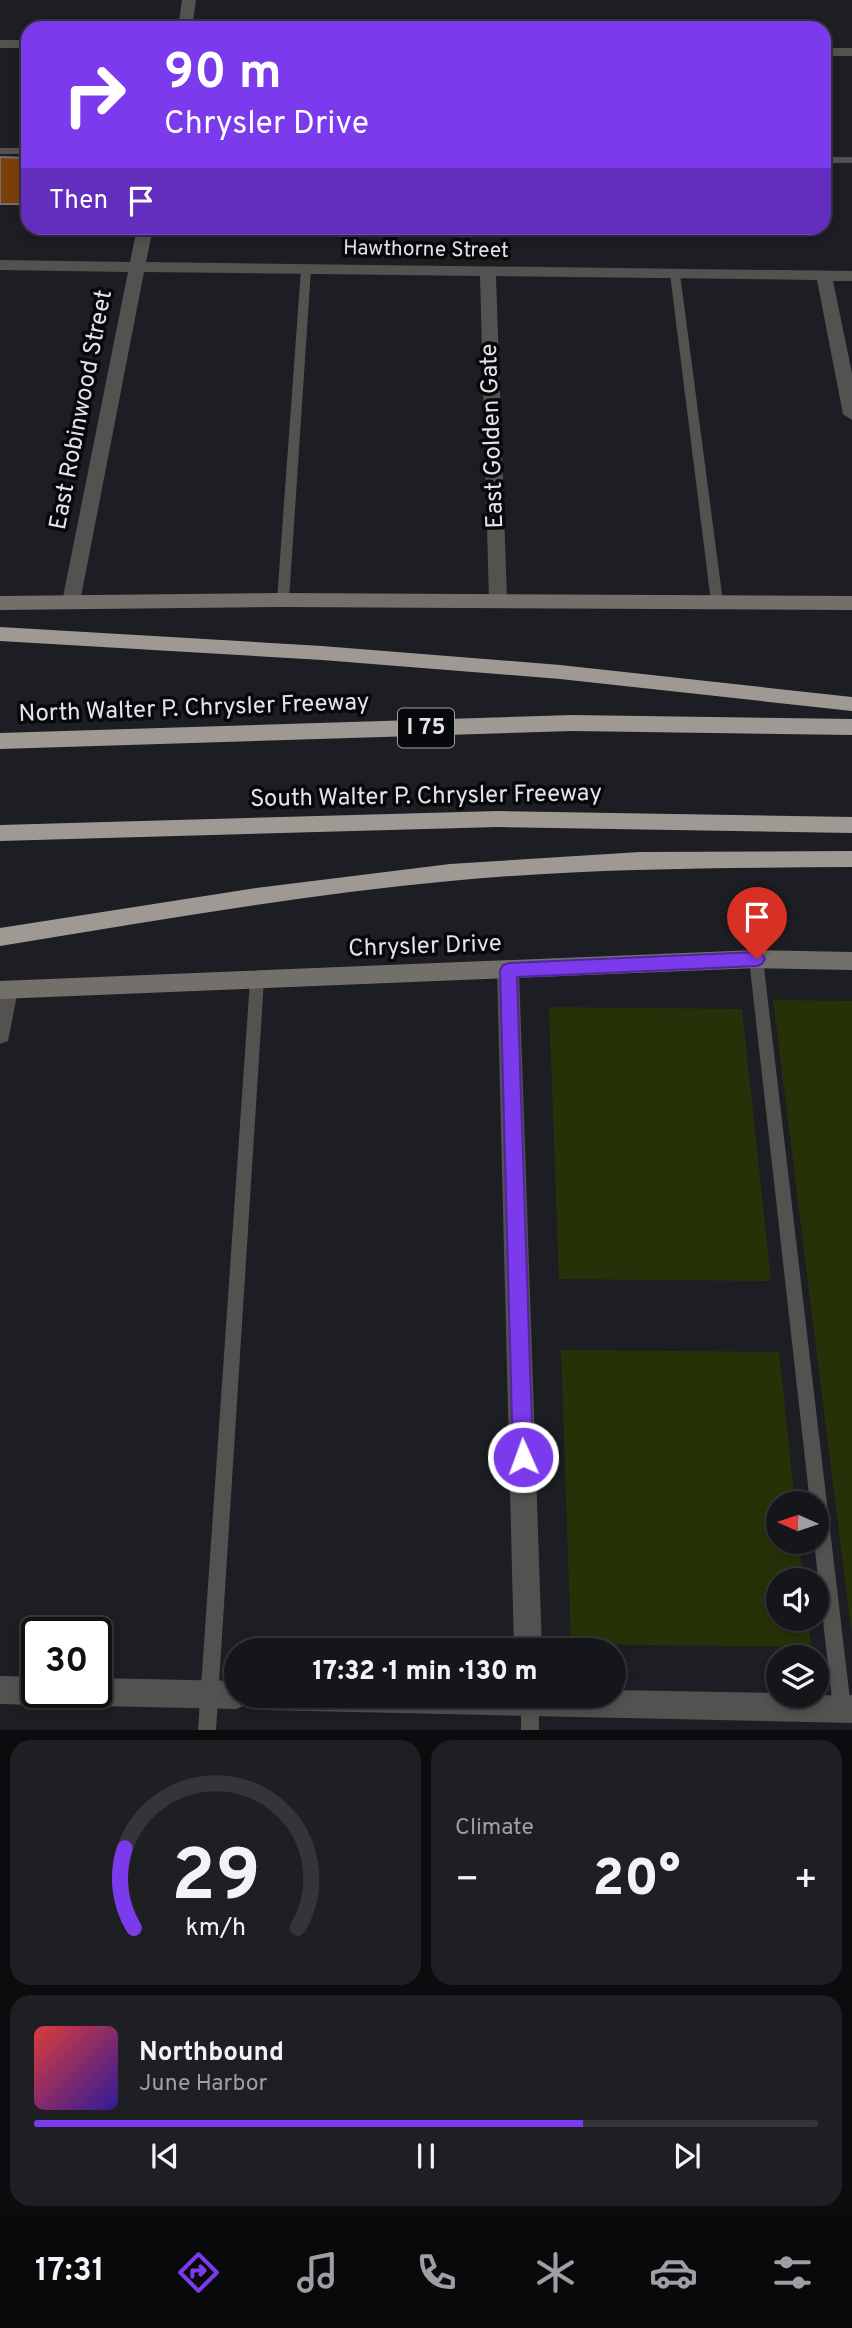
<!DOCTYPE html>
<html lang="en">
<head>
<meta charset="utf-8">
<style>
  :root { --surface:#15161a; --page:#1e1f23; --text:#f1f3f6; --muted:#9d9fa2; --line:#343539; --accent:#7c3aed }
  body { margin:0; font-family:Overpass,sans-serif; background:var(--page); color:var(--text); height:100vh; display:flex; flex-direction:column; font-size:26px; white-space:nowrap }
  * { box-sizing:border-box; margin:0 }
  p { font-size:23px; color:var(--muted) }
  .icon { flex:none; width:38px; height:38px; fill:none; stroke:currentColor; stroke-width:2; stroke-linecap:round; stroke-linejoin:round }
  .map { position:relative; height:1730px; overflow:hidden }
  .panel { display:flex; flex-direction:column; gap:10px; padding:10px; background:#0c0c0e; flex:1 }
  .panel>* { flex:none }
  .banner { position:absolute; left:21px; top:21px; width:810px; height:214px; border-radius:21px; box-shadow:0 4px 10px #0003,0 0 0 2px var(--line); background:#7c3aed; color:#fff; overflow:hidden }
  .needle { width:46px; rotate:273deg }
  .controls { position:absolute; left:766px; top:1491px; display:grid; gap:14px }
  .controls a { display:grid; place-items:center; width:63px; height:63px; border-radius:50%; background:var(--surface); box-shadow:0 4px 10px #0003,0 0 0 2px var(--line); font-size:35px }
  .speed { position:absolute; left:21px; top:1617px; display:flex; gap:14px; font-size:35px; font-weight:700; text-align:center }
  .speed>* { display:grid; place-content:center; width:91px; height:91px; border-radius:50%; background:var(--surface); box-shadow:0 4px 10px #0003,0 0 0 2px var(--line); line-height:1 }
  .speed .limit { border:4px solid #111; border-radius:10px; background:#fff; color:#111 }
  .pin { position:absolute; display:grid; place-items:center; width:60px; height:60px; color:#fff; margin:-72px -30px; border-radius:50% 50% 50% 0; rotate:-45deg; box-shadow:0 0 7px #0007 }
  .pin .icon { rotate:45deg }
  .me { position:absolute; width:77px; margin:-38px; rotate:358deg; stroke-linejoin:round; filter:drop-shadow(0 0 5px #0008) }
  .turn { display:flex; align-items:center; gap:24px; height:147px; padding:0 28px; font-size:32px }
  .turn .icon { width:91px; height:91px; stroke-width:2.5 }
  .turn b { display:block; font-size:49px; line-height:60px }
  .then { display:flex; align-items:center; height:66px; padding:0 28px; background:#0003; gap:14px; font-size:26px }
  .big { font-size:52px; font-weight:800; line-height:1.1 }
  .panel .tile { flex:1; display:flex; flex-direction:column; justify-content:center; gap:10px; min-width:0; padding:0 24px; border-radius:21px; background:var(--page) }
  .panel .dial { align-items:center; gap:0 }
  .dial svg { height:182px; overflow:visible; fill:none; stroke:var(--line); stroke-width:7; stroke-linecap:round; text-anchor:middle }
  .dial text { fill:var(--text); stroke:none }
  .song { display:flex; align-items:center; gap:21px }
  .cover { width:84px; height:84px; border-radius:10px; background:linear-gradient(135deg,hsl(0 70% 55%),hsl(250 70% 35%)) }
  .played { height:7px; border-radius:4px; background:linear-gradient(90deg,var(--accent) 70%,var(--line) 70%) }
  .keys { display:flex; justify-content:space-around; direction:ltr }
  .heat { display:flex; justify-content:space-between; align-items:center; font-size:38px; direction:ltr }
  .panel .tiles { flex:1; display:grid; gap:10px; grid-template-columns:1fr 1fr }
  .tile:last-child { grid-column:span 2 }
  .trip { position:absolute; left:224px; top:1638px; width:402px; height:70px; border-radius:35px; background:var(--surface); box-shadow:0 4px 10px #0003,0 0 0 2px var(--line); font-weight:800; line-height:70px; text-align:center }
  .tabs { display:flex; height:112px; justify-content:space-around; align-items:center; background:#08090a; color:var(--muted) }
  .tabs .icon { width:49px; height:49px }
  .tabs .active { color:var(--accent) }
  .tabs b { font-size:32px; color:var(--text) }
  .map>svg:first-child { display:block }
  .green { fill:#273108 }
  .building { fill:#7b3f0a; stroke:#77706c; stroke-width:2 }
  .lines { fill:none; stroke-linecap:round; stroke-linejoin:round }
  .lane { fill:#545250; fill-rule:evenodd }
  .street { fill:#545250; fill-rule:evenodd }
  .secondary { fill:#736f6b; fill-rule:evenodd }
  .highway { fill:#9f9994; fill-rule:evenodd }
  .route { fill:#7c3aed; stroke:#51269a; stroke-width:2 }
  .labels { text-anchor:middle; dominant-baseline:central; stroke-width:7; stroke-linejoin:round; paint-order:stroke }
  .far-street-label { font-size:21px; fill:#e2e4e8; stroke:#07080a }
  .shield { fill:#07080a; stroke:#a0a2a5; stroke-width:2 }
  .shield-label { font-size:23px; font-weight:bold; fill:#e2e4e8 }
  .street-label { font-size:24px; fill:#e2e4e8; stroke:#07080a }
</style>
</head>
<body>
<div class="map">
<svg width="852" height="1730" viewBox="0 0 852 1730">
  <rect width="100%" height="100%" fill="#1c1e23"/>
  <g class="green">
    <polygon points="773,1000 852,1001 852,1636"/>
    <polygon points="549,1007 742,1009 771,1281 559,1279"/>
    <polygon points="561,1350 779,1352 795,1503 779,1503 779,1542 799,1542 804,1580 779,1580 779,1619 808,1619 811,1647 571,1644"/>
  </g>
  <polygon class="building" points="0,157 28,158 28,204 0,204"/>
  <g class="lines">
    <g class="lane">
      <rect x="0" y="148" width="28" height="6"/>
      <rect x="824" y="157" width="28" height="6"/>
      <polygon points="306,266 311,269 289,600 283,605 277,600 301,269"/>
      <polygon points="675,271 680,274 723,602 717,607 711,602 670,274"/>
      <polygon points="756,953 761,955 763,959 851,1708 849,1715 842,1717 835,1715 833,1708 814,1542 817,1542 817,1503 810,1503 749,959 751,955"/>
      <polygon points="257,974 262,976 264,980 216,1730 198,1730 250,980 252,976"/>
      <polygon points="523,1696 537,1696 539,1702 539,1730 521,1730 521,1702"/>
    </g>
    <g class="street">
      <polygon points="182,0 196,0 192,28 178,28"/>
      <rect x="0" y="40" width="28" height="8"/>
      <rect x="824" y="48" width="28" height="8"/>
      <polygon points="137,228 153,228 146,262 852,271 852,281 833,281 852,373 852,420 843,414 817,280 496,276 507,600 505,605 491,605 489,600 480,276 144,272 80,602 78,607 64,607 62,602 128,272 0,270 0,260 130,262"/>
      <polygon points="508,961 516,963 519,970 542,1650 514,1650 497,970 500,963"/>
      <polygon points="7,981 15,983 18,990 8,1041 0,1044 0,983"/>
      <polygon points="0,1676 37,1677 37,1692 50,1692 47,1701 37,1705 0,1704"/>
      <polygon points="96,1678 236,1681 236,1696 614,1696 614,1690 779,1693 779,1696 852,1695 852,1723 263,1710 253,1706 249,1697 246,1705 236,1709 96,1706 86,1702 82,1692 96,1692"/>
    </g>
    <g class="secondary">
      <polygon points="283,593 852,596 852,610 283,607 0,610 0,596"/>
      <polygon points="756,950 852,952 852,970 756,968 0,999 0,981"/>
    </g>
    <g class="highway">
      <polygon points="0,627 322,646 560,665 852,697 852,711 560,679 322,660 0,641"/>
      <polygon points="572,715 852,719 852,735 572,731 0,749 0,733"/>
      <polygon points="498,811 852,817 852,833 498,827 0,841 0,825"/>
      <path d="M852 851V867C718 868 584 868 450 881 299 895 150 922 0 946V928L256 888 450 864 640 852Z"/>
    </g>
  </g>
  <polygon class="route" points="757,952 762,954 765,959 762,964 757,966 517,977 533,1457 530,1464 523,1467 516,1464 513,1457 500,970 503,965 509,963"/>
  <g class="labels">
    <g class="far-street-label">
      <text transform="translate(426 250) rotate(1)">Hawthorne Street</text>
    </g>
    <rect class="shield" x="398" y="708.5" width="56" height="39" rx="5"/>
    <g class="shield-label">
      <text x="426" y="728">I 75</text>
    </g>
    <g class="street-label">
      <text transform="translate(82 410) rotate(-79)">East Robinwood Street</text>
      <text transform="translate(493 436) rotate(-92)">East Golden Gate</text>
      <text transform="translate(194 709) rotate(-2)">North Walter P. Chrysler Freeway</text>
      <text transform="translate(426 797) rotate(-1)">South Walter P. Chrysler Freeway</text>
      <text transform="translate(425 947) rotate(-2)">Chrysler Drive</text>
    </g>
  </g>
</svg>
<div class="controls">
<a><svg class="needle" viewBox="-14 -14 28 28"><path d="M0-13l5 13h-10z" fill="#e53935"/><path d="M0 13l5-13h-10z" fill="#9d9fa2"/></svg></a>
<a><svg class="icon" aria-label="sound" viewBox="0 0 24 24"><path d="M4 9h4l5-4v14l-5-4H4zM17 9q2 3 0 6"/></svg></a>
<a><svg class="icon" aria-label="layers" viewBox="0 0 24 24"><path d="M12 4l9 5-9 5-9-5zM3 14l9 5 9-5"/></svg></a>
</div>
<div class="speed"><div class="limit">30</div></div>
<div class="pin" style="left:757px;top:959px;background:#d93025"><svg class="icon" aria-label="arrive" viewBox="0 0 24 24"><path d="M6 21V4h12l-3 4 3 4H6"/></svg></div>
<svg class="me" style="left:523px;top:1457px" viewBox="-20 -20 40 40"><circle r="17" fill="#7c3aed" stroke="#fff" stroke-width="3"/><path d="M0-11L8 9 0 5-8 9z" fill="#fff"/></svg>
<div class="trip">17:32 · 1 min · 130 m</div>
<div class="banner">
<div class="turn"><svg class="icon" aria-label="right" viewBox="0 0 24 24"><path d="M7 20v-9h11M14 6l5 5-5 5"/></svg><div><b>90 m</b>Chrysler Drive</div></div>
<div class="then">Then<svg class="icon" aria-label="arrive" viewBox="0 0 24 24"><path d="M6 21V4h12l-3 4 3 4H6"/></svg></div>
</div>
</div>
<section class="panel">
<div class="tiles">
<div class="tile dial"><svg viewBox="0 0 100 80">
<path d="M14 69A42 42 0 1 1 86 69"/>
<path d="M14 69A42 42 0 0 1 10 34" stroke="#7c3aed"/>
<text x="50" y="56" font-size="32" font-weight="700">29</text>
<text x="50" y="72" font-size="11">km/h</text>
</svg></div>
<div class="tile"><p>Climate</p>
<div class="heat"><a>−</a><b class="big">20°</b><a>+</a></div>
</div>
<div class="tile">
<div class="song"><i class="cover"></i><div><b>Northbound</b><p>June Harbor</p></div></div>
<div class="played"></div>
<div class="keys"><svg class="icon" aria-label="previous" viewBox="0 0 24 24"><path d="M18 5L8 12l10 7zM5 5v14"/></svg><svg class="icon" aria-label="pause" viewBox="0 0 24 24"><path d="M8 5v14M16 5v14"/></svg><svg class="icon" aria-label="next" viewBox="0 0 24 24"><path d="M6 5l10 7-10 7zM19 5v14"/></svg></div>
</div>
</div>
</section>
<nav class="tabs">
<b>17:31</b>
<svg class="icon active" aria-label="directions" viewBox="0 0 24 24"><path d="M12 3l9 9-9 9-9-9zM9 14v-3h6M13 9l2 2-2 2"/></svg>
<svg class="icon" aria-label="music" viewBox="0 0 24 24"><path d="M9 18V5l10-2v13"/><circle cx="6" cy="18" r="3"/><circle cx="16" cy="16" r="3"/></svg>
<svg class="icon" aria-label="phone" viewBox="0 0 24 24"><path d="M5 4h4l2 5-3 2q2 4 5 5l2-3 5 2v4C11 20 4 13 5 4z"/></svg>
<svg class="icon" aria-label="climate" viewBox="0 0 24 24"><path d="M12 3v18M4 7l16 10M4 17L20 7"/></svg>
<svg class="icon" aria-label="car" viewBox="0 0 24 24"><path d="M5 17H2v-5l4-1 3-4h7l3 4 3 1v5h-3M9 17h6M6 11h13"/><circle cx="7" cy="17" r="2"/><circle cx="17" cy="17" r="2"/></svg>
<svg class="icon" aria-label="filters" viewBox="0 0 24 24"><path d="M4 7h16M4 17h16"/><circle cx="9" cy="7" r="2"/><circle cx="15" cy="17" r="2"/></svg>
</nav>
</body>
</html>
